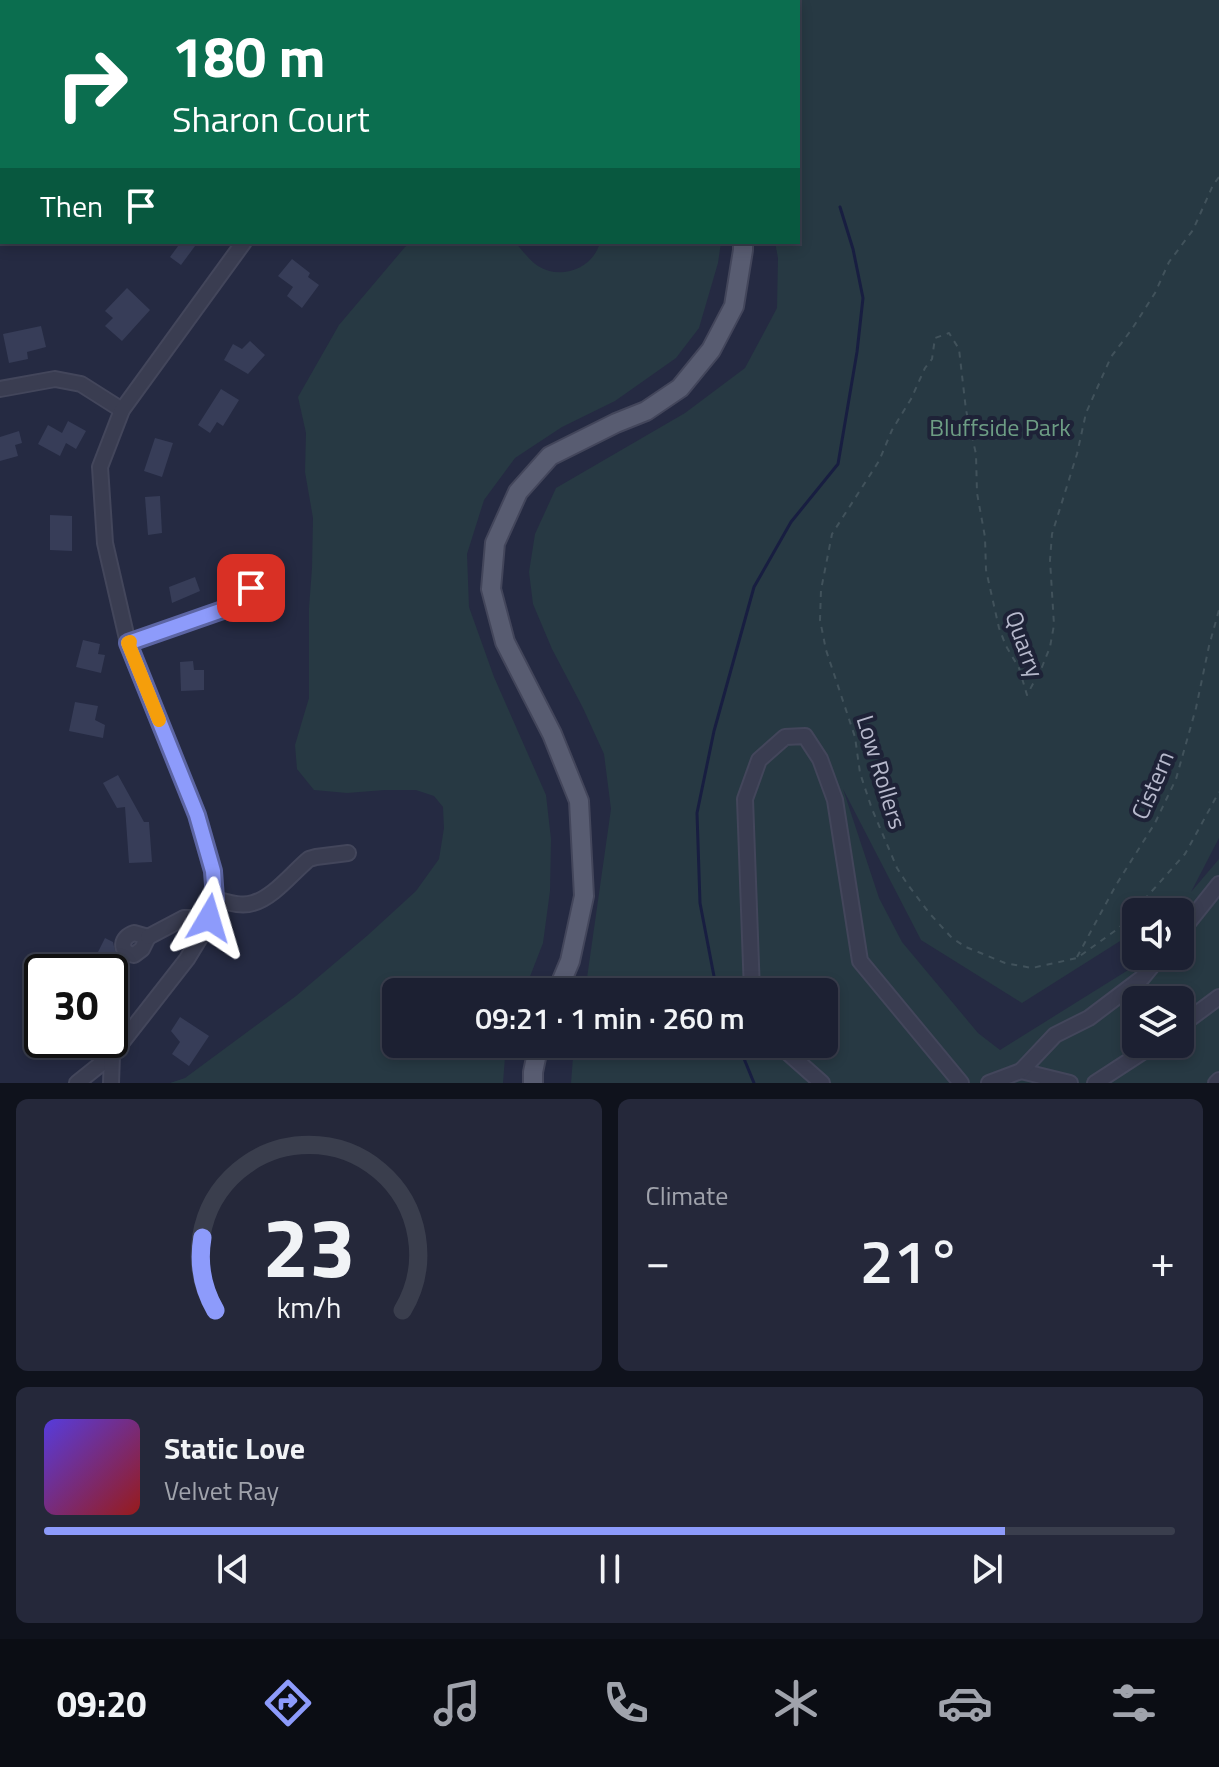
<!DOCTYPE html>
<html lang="en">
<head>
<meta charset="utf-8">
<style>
  :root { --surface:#1c2032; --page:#25283a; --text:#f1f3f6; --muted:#a0a3ac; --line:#3a3e4d; --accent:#8d9bfb }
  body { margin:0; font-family:"Titillium Web",sans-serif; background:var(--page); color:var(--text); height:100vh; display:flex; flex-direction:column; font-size:30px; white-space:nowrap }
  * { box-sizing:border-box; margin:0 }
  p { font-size:26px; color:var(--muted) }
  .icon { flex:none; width:44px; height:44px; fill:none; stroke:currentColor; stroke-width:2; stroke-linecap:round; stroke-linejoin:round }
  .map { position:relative; height:1083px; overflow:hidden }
  .details { display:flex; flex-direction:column; gap:16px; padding:16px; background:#0f121c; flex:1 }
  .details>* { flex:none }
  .guide { position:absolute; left:0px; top:0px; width:800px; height:244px; box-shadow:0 4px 12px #0003,0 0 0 2px var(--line); background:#0b6e4f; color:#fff; overflow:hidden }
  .tools { position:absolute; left:1122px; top:898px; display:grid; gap:16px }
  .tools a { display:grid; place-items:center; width:72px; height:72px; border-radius:12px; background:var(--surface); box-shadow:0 4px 12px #0003,0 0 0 2px var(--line); font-size:40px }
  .speed { position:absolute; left:24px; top:954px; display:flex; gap:16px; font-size:40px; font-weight:700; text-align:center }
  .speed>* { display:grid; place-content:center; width:104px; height:104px; border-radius:50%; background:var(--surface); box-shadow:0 4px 12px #0003,0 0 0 2px var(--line); line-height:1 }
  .speed .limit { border:4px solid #111; border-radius:12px; background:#fff; color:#111 }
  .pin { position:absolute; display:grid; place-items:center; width:68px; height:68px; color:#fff; margin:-34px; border-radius:16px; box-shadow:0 4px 12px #0006 }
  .me { position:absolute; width:88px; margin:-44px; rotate:7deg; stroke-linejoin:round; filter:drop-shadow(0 0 6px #0008) }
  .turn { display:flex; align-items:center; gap:28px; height:168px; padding:0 40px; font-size:36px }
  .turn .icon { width:104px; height:104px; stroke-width:2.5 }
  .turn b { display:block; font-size:56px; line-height:68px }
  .then { display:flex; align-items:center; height:76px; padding:0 40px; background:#0003; gap:16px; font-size:30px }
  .big { font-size:60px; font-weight:600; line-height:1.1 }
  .details .widget { flex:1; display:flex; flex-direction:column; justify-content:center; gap:12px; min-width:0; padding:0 28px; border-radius:12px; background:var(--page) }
  .details .dial { align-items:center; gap:0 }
  .dial svg { height:208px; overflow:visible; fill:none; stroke:var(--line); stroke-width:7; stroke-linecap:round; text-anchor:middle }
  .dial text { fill:var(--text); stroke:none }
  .song { display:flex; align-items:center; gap:24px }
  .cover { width:96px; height:96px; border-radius:12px; background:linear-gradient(135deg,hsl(250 70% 55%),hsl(0 70% 35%)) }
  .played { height:8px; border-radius:4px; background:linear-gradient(90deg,var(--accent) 85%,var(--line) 85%) }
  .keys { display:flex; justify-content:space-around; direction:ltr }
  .heat { display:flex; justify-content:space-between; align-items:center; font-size:44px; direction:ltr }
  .details .tiles { flex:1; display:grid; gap:16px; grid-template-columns:1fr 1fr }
  .widget:last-child { grid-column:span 2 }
  .trip { position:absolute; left:382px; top:978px; width:456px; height:80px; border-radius:12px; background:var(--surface); box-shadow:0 4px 12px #0003,0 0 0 2px var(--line); font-weight:600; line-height:80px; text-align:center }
  .dock { display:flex; height:128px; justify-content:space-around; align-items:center; background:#0b0d14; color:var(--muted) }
  .dock .icon { width:56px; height:56px }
  .dock .selected { color:var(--accent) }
  .dock b { font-size:36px; color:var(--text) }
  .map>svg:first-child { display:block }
  .green { fill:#273943; fill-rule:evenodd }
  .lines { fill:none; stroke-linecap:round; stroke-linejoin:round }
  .stream { stroke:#181e41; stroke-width:3 }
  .building { fill:#373d58 }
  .minor-casing { stroke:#43465b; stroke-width:18 }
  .major-casing { stroke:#43465b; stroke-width:22 }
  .path { stroke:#41525b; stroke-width:2; stroke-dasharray:6 6; stroke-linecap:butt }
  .minor { stroke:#3a3d51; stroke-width:14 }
  .major { stroke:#585c71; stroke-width:18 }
  .route-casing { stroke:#5c65a3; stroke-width:20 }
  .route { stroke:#8d9bfb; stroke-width:14 }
  .slow { stroke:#f59e0b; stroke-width:14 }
  .labels { text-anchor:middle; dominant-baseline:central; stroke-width:8; stroke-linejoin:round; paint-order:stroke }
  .park-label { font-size:24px; fill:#6d9d84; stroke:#1e2237 }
  .street-label { font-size:24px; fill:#b7b9cc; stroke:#1e2237 }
</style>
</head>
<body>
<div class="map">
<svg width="1219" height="1083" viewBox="0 0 1219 1083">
  <rect width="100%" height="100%" fill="#252a42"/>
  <g class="green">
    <path d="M682 0H1219V838L1191 892 1219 859V1083H571L574 1044H824V992H585L611 809 604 754 583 708 552 649 533 604 529 572 535 534 556 488 685 413 745 368 777 308 778 258 775 242H798V2H681ZM843 789 921 940 1022 1003 1136 931V912H1166L1186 900 1178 912H1180V956H1145L1141 962 1000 1050 978 1033 902 942 879 898ZM1136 1000H1180V1044H1136Z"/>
    <path d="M412 242H515C522 250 529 260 538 266 561 281 594 268 600 242H721L718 263 699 328 676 358 615 401 562 427 515 458 484 500 467 554 469 607 494 677 546 795 551 839 550 891 543 943 524 992H396V1044H506L503 1083H170L185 1078 296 996 368 935 416 891 439 859 444 828 443 807 434 796 416 790H385L347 793 314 790 297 769 295 745 309 698V608L312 568 313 518 305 472 306 433 298 397 339 325 405 247Z"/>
  </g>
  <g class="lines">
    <g class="stream">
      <polyline points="717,992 700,903 697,813 714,731 754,587 791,522 838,464 857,352 863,298 853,249 840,207"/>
      <polyline points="738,1044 754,1083"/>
    </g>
  </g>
  <g class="building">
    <polygon points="181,242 198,242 181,265 170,257"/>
    <polygon points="292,259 310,273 308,277 319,285 302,308 287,296 293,287 278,276"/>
    <polygon points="127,288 150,310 122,341 105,326 113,318 105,311"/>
    <polygon points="41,326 46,347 27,352 28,359 9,363 3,334"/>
    <polygon points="250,341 265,355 248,374 224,360 233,344 242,349"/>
    <polygon points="221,389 239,400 223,426 217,422 210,433 198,425"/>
    <polygon points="68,421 86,431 76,449 66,443 60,456 38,444 48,425 62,433"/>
    <polygon points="19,431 22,443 15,445 18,456 0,461 0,437"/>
    <polygon points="155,438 173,443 162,477 144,471"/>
    <polygon points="160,496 162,533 148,535 145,497"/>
    <polygon points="50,515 72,516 72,551 50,550"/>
    <polygon points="195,577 200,591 172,603 169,587"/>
    <polygon points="83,640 100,644 98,654 105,655 101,673 76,667"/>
    <polygon points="193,661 194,670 204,670 204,690 181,691 180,662"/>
    <polygon points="75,702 98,706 95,720 105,725 103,738 69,731"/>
    <polygon points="118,775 144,822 149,822 152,862 129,863 125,807 117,808 103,783"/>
    <polygon points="105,938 113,942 116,955 109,972 88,972"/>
    <polygon points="180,1017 209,1036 189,1066 172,1054 180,1042 171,1031"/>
  </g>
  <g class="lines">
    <g class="minor-casing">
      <g id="minor">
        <polyline points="356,0 356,2"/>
        <polyline points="0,389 55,379 81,384 122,410"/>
        <polyline points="128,643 237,605 251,588"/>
        <path d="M215 899C227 902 241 907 253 903 273 898 293 872 309 859L316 857 348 853"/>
        <path d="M134 933 148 937 142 949 134 955C118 952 121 937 134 933Z"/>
        <polyline points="1180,933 1219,884"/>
        <polyline points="148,937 184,918 209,918"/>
        <polyline points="752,992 745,799 759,760 785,737 805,736 820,759 835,800 860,961 961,1083"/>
        <polyline points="1180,1026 1219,997"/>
        <polyline points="778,1044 822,1083"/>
        <polyline points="1021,1071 1070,1083"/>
        <polyline points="77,1083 112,1055 187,959 204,931 215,899 213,871 197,815 128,643 105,543 100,467 122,410 244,242"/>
        <polyline points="111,1083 112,1055"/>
        <polyline points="989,1083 1021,1071 1055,1035 1089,1018 1142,978 1160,956"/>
        <polyline points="1095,1083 1155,1044"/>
        <polyline points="1216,1083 1219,1080"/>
      </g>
    </g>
    <g class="major-casing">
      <g id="major">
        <polyline points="657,2 658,0"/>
        <polyline points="557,992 570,961 584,896 579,801 552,734 505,642 491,589 495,543 518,492 550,456 616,423 646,411 680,388 711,350 734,306 743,250 743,242"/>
        <polyline points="533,1083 533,1072 539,1044"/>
      </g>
    </g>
    <g class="path">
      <polyline points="1219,177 1213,185 1193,230 1169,262 1155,293 1132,329 1111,357 1086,413 1077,454 1052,534 1050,560 1054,625 1050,647 1042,667 1027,695 1019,668 1006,646 999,628 986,570 985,537 977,493 976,454 966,410 959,349 949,333 935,338 932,359 925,368 911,399 892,430 879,461 832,534 821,590 820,620 826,650 855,737 860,773 872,809 897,868 908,885 930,914 952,938 966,947 1005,963 1032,968 1077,958 1119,928 1185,854 1219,792"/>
      <polyline points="1077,957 1116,885 1155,823 1176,779 1196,708 1209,646 1219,610"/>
    </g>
    <use href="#minor" class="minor"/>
    <use href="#major" class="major"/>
  </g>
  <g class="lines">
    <g class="route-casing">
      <polyline id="route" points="209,918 215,899 213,871 197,815 128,643 237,605 251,588"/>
    </g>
    <use href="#route" class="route"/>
    <polyline class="slow" points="130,642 128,643 159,720"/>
  </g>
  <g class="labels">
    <g class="park-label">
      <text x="1000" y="427">Bluffside Park</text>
    </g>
    <g class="street-label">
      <text transform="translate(1025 644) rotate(70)">Quarry</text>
      <text transform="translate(882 772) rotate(73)">Low Rollers</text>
      <text transform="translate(1152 785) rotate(-67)">Cistern</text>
    </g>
  </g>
</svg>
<div class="tools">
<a><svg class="icon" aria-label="sound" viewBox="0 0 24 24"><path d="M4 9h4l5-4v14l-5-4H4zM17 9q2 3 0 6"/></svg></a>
<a><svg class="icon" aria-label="layers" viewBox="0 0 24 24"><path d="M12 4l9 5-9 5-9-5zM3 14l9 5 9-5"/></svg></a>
</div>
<div class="speed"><div class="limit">30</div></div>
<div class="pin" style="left:251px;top:588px;background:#d93025"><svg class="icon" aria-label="arrive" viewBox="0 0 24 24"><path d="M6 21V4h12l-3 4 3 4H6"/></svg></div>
<svg class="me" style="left:209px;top:918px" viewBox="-20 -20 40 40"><path d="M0-17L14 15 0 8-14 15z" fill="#8d9bfb" stroke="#fff" stroke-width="4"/></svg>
<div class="trip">09:21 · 1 min · 260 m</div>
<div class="guide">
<div class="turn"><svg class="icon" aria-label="right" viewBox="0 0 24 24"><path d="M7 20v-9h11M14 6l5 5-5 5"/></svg><div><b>180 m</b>Sharon Court</div></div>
<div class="then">Then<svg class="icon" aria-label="arrive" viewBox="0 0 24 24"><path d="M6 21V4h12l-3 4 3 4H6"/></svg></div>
</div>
</div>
<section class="details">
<div class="tiles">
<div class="widget dial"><svg viewBox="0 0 100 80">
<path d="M14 69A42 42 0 1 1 86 69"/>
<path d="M14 69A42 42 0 0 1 9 41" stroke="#8d9bfb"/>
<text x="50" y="56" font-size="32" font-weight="700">23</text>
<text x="50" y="72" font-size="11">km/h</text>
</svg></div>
<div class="widget"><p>Climate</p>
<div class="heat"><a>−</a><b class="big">21°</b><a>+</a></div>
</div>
<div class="widget">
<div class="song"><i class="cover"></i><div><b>Static Love</b><p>Velvet Ray</p></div></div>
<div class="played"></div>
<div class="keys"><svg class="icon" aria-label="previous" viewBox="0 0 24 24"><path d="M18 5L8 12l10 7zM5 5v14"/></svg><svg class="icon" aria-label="pause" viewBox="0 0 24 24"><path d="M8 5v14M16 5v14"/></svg><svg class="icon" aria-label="next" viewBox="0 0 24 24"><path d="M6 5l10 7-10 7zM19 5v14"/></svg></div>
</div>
</div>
</section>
<nav class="dock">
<b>09:20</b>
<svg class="icon selected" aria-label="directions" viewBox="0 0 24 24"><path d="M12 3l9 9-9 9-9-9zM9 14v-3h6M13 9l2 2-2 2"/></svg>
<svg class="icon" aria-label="music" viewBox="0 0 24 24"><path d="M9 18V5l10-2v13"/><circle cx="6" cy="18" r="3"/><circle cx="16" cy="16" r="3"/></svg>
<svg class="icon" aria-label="phone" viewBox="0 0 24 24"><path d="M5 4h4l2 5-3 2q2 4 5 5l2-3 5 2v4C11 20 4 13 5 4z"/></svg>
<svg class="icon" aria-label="climate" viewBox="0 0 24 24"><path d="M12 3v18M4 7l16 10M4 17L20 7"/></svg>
<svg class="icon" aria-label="car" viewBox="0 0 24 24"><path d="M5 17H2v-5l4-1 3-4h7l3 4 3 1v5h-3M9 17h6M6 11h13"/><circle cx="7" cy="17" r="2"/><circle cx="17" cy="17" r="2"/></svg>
<svg class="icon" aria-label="filters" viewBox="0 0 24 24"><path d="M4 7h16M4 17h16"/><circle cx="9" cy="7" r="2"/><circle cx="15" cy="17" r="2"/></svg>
</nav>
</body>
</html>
